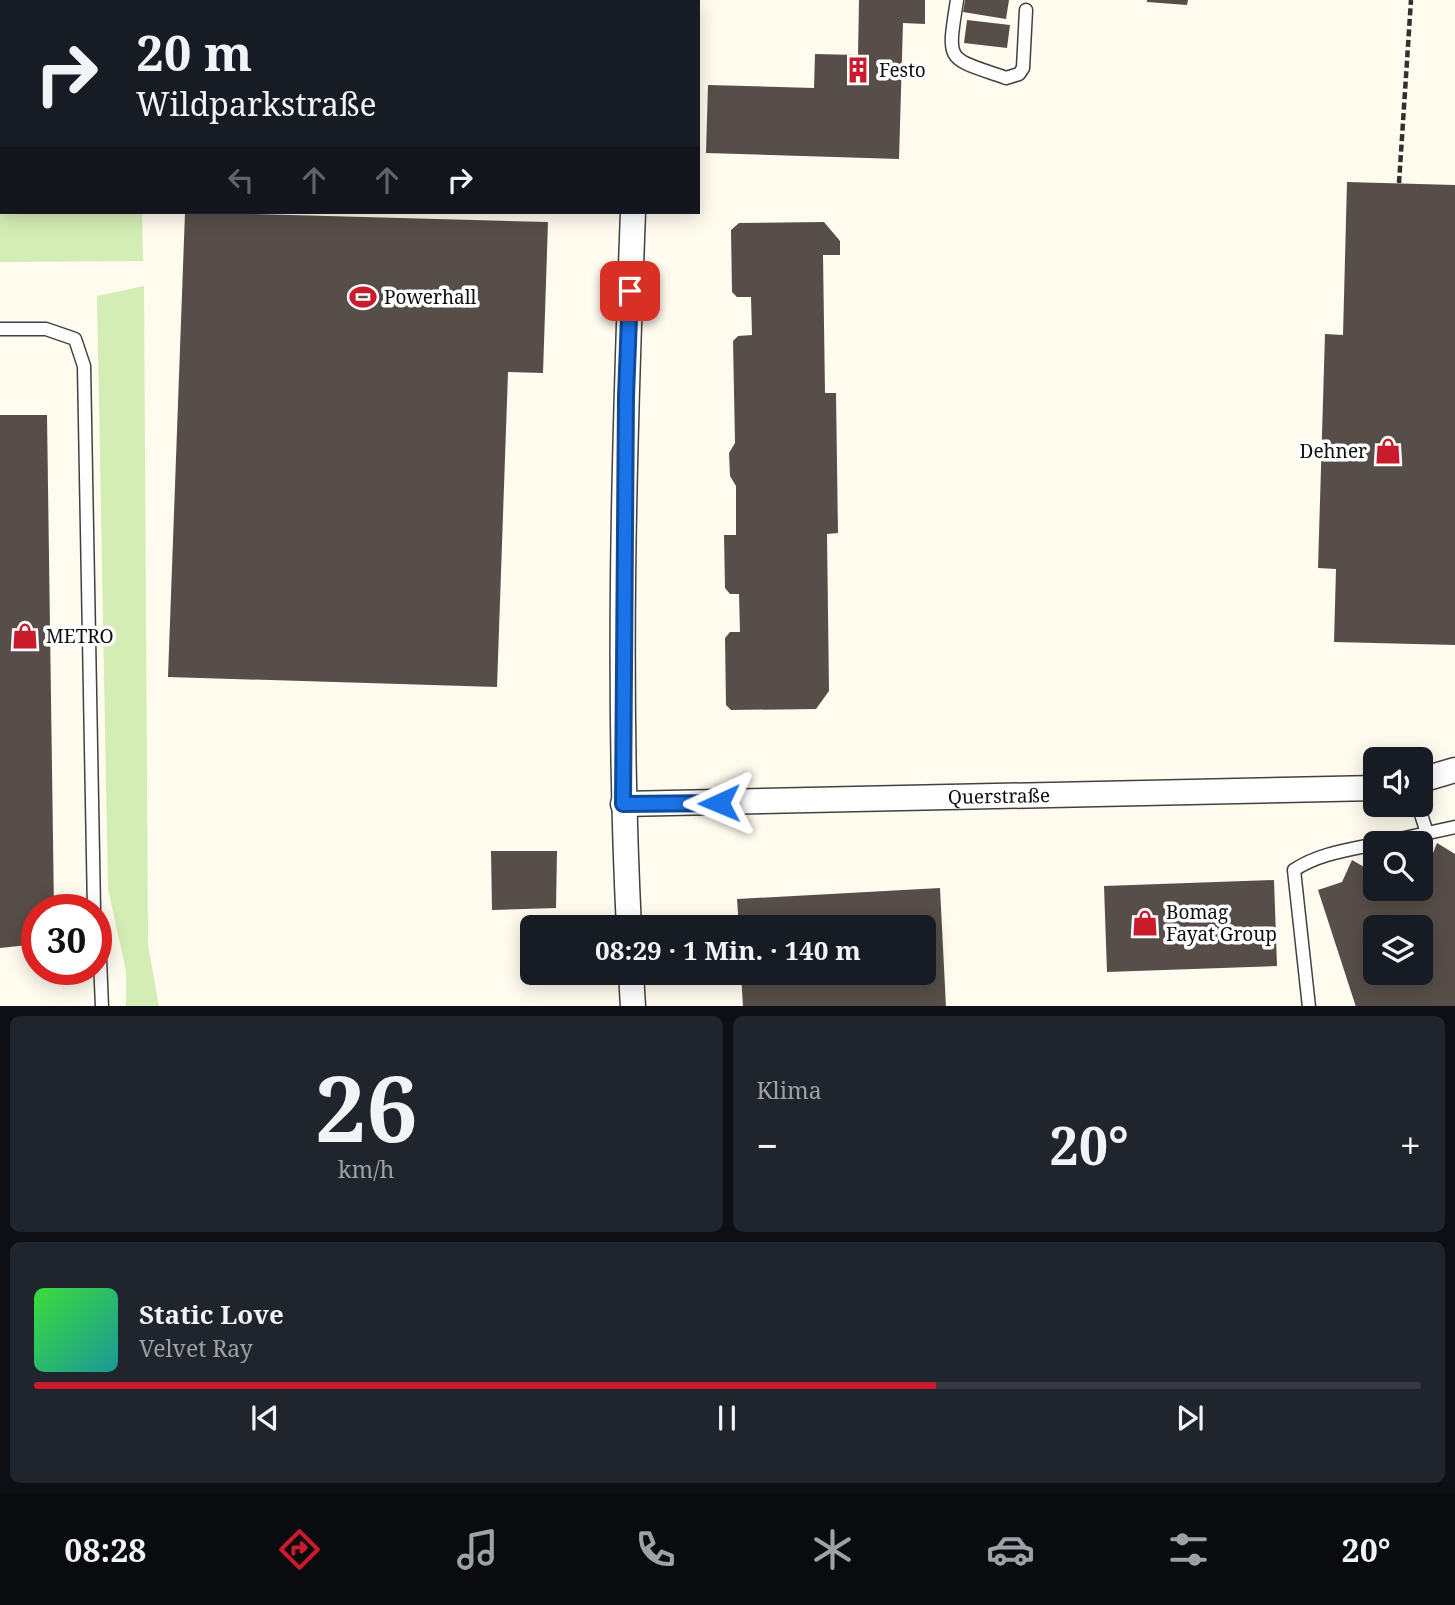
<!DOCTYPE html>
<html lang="de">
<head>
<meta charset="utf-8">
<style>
  :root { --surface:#171b24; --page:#20242c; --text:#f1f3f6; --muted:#9ea1a6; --line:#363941; --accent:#c91b2b }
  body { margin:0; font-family:"Noto Serif",serif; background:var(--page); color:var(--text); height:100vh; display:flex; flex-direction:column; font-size:26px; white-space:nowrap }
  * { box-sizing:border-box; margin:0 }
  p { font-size:23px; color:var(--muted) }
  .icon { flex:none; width:38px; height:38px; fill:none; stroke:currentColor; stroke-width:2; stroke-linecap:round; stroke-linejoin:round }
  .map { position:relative; height:1006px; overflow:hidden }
  .details { display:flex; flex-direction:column; gap:10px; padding:10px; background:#0d0f14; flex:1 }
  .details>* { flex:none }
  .top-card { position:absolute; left:0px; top:0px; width:700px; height:214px; box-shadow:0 4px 18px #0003; background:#171b24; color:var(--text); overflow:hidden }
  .buttons { position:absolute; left:1363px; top:747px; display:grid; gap:14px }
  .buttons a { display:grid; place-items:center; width:70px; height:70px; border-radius:10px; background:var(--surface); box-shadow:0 4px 18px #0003; font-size:35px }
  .speed { position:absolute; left:21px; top:894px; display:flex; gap:14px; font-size:35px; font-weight:700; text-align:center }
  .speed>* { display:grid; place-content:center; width:91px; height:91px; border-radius:50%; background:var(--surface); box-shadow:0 4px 18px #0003; line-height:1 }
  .speed .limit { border:10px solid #d22; background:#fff; color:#111 }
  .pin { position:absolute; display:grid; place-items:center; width:60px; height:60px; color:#fff; margin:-30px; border-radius:14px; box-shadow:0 4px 10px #0006 }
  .me { position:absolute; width:77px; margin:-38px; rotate:269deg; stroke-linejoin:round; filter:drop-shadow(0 0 5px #0008) }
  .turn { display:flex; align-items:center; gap:24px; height:147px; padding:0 21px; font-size:32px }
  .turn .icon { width:91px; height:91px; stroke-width:2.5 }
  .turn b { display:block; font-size:49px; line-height:60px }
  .lanes { display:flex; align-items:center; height:66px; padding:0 21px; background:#0003; justify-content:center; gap:35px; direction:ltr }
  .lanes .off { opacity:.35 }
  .big { font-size:52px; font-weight:700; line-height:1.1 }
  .details .widget { flex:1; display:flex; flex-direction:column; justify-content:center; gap:10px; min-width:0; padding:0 24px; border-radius:10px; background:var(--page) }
  .details .dial { align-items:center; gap:0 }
  .dial b { font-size:91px; line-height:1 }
  .song { display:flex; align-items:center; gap:21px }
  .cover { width:84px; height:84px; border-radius:10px; background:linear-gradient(135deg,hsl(120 70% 55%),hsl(180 70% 35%)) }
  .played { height:7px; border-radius:4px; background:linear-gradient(90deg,var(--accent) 65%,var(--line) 65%) }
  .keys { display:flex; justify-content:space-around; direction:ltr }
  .heat { display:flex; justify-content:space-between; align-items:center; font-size:38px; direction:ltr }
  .details .tiles { flex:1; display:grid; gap:10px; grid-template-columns:1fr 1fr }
  .widget:last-child { grid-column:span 2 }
  .trip { position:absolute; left:520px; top:915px; width:416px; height:70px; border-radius:10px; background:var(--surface); box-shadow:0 4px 18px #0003; font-weight:700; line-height:70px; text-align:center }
  .tabs { display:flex; height:112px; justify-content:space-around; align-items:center; background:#090b0e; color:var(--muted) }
  .tabs .icon { width:49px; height:49px }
  .tabs .active { color:var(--accent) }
  .tabs b { font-size:32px; color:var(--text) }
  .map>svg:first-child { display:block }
  .green { fill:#d4edb5 }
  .building { fill:#574e49; fill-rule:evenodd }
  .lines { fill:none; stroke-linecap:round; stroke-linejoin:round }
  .lane-casing { stroke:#414141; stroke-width:15 }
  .street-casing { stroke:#414141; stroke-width:27 }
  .path { stroke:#303030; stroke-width:4.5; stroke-dasharray:7 3.5; stroke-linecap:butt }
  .lane { stroke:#fff; stroke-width:12 }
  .street { stroke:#fff; stroke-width:24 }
  .route-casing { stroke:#114b97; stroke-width:18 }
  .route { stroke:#1a73e8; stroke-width:12 }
  .labels { text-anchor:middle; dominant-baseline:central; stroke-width:7; stroke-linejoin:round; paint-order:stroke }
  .poi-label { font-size:19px; fill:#0e0e0e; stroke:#fff; text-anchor:start }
  .street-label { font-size:19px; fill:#0e0e0e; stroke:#fff }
</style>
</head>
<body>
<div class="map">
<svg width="1455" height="1007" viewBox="0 0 1455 1007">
  <rect width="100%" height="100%" fill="#fffbef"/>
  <g class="green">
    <polygon points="0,0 138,0 2,2 2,212 142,212 143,261 0,262"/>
    <polygon points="144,286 148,945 159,1006 126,1007 126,971 108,889 97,296"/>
  </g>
  <g class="building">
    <polygon points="859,0 925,0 925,24 903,23 899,159 706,153 708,85 814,88 815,54 858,55"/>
    <polygon points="965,0 1009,0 1006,19 963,12"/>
    <polygon points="1147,0 1188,0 1187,5 1147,2"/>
    <polygon points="967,20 1010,25 1007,48 964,43"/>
    <polygon points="1347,182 1455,185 1455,645 1334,642 1336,569 1318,568 1325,334 1343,335"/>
    <polygon points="185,212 548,222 543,373 508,372 497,687 168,677"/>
    <polygon points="824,222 840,241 840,255 823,255 825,393 836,393 838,533 827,534 829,691 816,709 731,710 726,705 725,638 730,632 740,632 739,594 730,594 725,588 724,535 736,535 736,486 730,476 729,453 735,443 733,341 738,336 752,335 751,297 737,297 732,292 731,230 739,223"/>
    <polygon points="0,415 47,415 54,910 37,910 37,944 0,948"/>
    <path d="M1437 843 1455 854V1007H1356L1318 890 1342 882 1352 860 1373 872 1376 871V889H1421V866L1429 863ZM1376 928H1421V973H1376Z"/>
    <polygon points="491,851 557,851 556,908 492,910"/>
    <polygon points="1274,880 1277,966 1107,972 1104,886"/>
    <polygon points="940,888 946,1007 743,1007 741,973 924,973 924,928 739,928 737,899"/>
  </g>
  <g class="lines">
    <g class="lane-casing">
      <g id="lane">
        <path d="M957 0C947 64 946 57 1006 78L1019 74 1023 68 1026 10"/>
        <polyline points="0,329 46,329 75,339 84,366 94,910"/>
        <polyline points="1418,805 1427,833"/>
        <polyline points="1377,844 1455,827"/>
        <polyline points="96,934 100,959 102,1007"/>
        <path d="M1309 1007 1294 870C1318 854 1347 850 1376 844"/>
      </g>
    </g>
    <g class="street-casing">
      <g id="street">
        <polyline points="642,2 642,0"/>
        <polyline points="1421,780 1455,770"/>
        <path id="s1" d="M623 804 1376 788"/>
        <path d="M629 928C617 689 624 450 633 212"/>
        <polyline points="631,973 633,1007"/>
      </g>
    </g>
    <polyline class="path" points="1399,183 1411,0"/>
    <use href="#lane" class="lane"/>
    <use href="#street" class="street"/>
  </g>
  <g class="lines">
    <g class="route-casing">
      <polyline id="route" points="630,291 626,396 623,804 719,803"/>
    </g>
    <use href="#route" class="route"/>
  </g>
  <defs>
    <g id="building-bare" transform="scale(2.1)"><path d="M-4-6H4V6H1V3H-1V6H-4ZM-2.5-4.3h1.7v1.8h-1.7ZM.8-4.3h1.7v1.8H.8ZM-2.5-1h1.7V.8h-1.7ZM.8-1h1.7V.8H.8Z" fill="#c91b2b" stroke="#fff" stroke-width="2.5" paint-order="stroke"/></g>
    <g id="stadium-bare" transform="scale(2.1)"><path d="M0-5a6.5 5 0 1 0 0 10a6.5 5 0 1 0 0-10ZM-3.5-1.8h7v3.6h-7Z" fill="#c91b2b" stroke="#fff" stroke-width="2.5" paint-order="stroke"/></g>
    <g id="shop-bare" transform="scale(2.1)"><path d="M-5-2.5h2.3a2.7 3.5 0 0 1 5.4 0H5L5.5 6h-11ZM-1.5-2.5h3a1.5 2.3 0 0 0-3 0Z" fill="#c91b2b" stroke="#fff" stroke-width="2.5" paint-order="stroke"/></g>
  </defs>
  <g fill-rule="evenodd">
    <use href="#building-bare" x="858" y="70"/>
    <use href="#stadium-bare" x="363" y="297"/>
    <use href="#shop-bare" x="1388" y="451"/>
    <use href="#shop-bare" x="25" y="636"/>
    <use href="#shop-bare" x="1145" y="923"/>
  </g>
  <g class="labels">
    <g class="poi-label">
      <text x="879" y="70">Festo</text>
      <text x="384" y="297">Powerhall</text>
      <text x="1367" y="451" text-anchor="end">Dehner</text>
      <text x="46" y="636">METRO</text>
      <text x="1166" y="912">Bomag<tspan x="1166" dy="22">Fayat Group</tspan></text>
    </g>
    <g class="street-label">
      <text stroke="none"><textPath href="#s1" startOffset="376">Querstraße</textPath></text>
    </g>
  </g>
</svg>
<div class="buttons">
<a><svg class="icon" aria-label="sound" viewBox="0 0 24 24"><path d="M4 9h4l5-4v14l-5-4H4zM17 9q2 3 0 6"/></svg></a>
<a><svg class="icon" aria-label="search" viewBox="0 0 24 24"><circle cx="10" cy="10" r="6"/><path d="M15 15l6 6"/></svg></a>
<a><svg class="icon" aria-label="layers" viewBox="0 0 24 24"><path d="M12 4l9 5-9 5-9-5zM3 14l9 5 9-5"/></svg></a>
</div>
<div class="speed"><div class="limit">30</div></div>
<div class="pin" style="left:630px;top:291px;background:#d93025"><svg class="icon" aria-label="arrive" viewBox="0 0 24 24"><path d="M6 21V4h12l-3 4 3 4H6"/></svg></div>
<svg class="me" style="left:719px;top:803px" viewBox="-20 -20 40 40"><path d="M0-17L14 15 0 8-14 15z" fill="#1a73e8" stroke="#fff" stroke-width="4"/></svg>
<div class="trip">08:29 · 1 Min. · 140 m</div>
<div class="top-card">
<div class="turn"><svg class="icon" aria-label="right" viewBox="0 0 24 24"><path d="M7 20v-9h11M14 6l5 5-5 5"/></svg><div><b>20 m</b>Wildparkstraße</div></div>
<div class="lanes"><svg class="icon off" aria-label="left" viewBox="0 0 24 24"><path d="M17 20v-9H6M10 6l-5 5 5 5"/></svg><svg class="icon off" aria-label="ahead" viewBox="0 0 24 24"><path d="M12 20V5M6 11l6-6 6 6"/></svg><svg class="icon off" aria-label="ahead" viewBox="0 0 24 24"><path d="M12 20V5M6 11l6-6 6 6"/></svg><svg class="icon" aria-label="right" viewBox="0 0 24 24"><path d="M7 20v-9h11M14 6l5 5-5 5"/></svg></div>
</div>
</div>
<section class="details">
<div class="tiles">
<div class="widget dial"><b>26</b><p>km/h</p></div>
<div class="widget"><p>Klima</p>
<div class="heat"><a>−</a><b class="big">20°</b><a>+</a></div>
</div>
<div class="widget">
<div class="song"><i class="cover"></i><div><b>Static Love</b><p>Velvet Ray</p></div></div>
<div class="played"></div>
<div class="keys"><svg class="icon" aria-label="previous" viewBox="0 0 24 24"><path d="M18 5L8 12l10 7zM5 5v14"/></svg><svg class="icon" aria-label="pause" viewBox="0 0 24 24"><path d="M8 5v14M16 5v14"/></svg><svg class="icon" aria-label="next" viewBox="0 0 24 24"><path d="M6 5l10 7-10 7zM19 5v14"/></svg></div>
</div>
</div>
</section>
<nav class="tabs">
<b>08:28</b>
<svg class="icon active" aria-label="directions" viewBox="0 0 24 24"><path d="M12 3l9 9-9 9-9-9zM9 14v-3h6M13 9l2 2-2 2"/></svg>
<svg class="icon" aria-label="music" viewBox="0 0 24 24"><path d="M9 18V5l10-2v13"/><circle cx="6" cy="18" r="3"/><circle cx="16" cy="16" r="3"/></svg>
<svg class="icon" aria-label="phone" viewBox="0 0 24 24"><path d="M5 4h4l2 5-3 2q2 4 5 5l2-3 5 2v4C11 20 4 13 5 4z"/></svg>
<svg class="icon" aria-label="climate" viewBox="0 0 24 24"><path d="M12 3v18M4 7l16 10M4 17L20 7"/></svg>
<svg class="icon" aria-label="car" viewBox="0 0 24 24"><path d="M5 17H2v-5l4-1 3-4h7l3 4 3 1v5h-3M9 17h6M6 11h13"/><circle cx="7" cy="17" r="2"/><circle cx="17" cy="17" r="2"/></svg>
<svg class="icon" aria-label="filters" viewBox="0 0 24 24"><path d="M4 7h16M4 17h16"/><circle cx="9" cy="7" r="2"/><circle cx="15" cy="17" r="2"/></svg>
<b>20°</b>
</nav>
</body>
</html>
